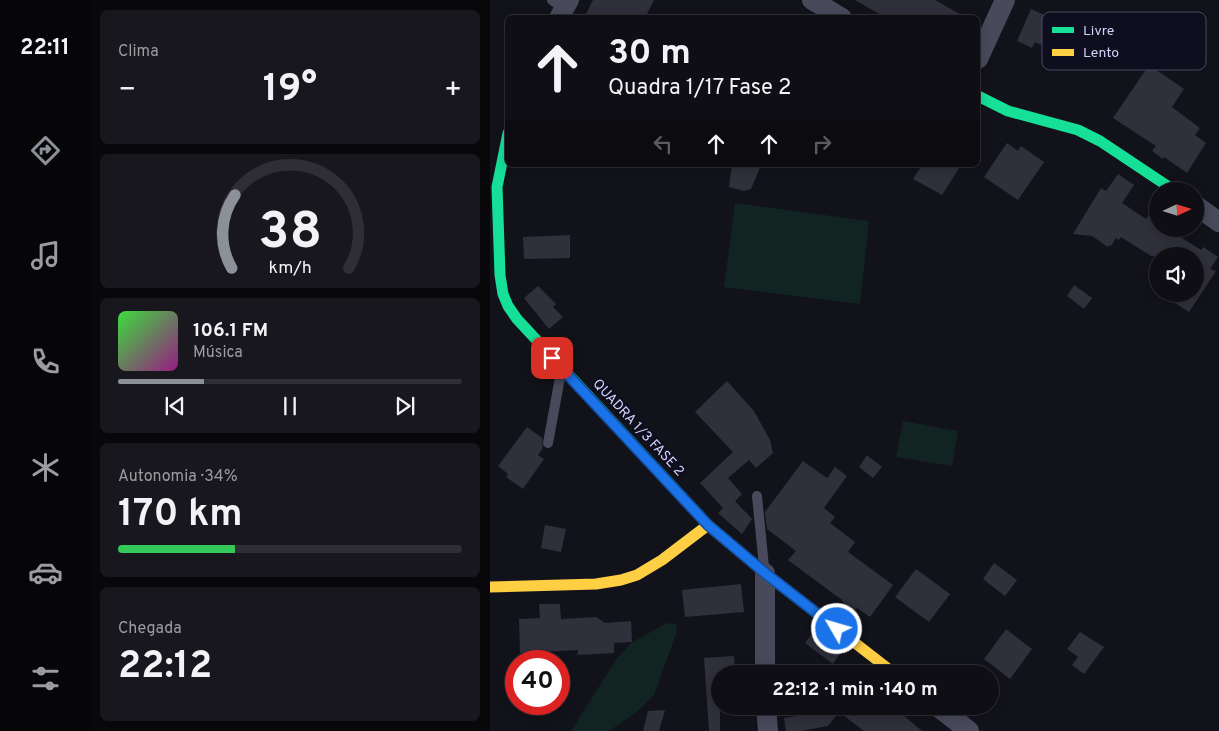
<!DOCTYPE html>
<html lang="pt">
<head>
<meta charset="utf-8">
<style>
  :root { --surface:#0e0e14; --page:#17171d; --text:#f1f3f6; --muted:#9b9ca0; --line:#2e2e34; --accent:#8c9099 }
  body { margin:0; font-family:Overpass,sans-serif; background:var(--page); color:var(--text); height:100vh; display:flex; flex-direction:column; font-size:19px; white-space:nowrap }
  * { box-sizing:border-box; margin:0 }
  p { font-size:16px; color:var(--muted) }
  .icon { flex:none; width:28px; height:28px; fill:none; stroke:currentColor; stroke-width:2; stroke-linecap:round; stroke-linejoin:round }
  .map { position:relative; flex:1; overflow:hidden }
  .side { display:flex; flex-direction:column; gap:10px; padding:10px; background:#08080b; width:400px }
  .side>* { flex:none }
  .guide { position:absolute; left:15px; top:15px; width:475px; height:152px; border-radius:8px; box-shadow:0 2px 12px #0003,0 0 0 1px var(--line); background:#0e0e14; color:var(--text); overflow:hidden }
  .needle { width:32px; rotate:86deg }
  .tools { position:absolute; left:659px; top:182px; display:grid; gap:10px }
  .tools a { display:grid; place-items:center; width:55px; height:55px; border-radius:50%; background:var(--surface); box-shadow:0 2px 12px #0003,0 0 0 1px var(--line); font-size:25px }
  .speed { position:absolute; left:15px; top:650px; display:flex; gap:10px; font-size:25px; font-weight:700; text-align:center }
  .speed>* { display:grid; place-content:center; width:65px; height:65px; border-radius:50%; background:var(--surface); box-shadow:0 2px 12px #0003,0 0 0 1px var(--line); line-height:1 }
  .speed .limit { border:8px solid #d22; background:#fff; color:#111 }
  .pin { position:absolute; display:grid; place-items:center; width:42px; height:42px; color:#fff; margin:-21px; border-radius:10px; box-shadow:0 2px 8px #0006 }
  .me { position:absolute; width:55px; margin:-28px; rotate:308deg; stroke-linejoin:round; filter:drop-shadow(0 0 4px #0008) }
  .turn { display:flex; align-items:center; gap:18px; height:105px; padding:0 20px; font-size:22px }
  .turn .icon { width:65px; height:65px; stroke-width:2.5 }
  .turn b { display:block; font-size:35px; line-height:42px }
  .lanes { display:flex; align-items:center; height:48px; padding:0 20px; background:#0003; justify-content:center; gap:25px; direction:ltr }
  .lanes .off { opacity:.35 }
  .big { font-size:38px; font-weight:700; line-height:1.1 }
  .side .card { flex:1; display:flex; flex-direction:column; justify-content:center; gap:8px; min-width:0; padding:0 18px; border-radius:8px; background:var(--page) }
  .side .dial { align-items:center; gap:0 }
  .dial svg { height:130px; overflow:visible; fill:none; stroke:var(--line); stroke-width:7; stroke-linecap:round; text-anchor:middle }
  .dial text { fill:var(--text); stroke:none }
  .song { display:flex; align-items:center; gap:15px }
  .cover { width:60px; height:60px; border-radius:8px; background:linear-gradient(135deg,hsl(120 70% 55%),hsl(310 70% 35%)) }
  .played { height:5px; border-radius:2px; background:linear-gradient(90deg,var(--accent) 25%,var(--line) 25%) }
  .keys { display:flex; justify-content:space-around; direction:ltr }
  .heat { display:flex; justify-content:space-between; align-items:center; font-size:28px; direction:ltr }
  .charge { height:8px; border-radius:4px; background:linear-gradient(90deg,#34c759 34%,var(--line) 0) }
  .trip { position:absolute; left:221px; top:665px; width:288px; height:50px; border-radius:25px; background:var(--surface); box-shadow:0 2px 12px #0003,0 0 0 1px var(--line); font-weight:700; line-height:50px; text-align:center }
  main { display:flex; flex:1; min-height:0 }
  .dock { display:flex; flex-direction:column; width:90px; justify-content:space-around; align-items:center; background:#060608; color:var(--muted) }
  .dock .icon { width:35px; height:35px }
  .dock .on { color:var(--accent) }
  .dock b { font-size:22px; color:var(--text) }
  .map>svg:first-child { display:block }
  .green { fill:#122422 }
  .building { fill:#30303c }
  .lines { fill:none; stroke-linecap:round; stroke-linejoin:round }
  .lane { stroke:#48495a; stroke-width:10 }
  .street { stroke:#48495a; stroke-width:20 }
  .fast { stroke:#16e098; stroke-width:11 }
  .slow { stroke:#ffcf43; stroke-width:11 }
  .route-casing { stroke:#114b97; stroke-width:12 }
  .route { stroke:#1a73e8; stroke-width:9 }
  .labels { text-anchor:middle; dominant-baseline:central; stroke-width:5; stroke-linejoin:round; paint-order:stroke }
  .street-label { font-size:14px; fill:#d0d2fa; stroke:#0f0e1e }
  .key { fill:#0f0e1e; stroke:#494960; stroke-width:1 }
  .key-label { font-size:14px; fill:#d0d2fa }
</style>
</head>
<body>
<main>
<nav class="dock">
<b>22:11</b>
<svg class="icon on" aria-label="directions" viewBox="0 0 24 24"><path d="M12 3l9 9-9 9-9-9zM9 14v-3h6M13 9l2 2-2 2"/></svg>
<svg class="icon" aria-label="music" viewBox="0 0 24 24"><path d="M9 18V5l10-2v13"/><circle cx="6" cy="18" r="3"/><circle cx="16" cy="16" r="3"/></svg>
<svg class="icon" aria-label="phone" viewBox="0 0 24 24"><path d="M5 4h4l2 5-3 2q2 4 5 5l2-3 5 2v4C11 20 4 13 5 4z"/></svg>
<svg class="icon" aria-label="climate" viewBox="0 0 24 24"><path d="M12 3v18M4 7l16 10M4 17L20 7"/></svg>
<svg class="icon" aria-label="car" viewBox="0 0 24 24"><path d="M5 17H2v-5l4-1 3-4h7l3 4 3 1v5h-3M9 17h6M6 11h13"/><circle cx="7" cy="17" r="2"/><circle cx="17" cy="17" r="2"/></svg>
<svg class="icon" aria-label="filters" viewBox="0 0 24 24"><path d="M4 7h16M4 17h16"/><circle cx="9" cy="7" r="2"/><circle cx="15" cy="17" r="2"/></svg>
</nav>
<section class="side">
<div class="card"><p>Clima</p>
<div class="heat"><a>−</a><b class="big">19°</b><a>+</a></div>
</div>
<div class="card dial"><svg viewBox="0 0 100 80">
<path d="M14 69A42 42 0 1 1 86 69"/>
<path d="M14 69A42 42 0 0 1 16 24" stroke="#8c9099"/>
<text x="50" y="56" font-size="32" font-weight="700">38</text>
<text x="50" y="72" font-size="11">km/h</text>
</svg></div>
<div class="card">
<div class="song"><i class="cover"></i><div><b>106.1 FM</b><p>Música</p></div></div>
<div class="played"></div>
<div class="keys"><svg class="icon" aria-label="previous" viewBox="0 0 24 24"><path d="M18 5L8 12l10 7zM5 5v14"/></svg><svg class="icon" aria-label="pause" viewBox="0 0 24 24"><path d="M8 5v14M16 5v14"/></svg><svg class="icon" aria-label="next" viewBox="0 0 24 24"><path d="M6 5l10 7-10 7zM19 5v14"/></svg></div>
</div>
<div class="card"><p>Autonomia · 34%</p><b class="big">170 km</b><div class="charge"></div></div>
<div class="card"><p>Chegada</p><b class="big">22:12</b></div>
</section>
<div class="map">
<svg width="729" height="731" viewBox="0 0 729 731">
  <rect width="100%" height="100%" fill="#12121a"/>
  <g class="green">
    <polygon points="245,203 379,221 370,304 234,287"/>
    <polygon points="413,421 468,431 462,466 406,457"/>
    <polygon points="177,623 187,625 186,634 164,695 148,711 119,731 81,731 126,660 141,643"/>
  </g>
  <g class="building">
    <polygon points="103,0 164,0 155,18 94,18"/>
    <polygon points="365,0 445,0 477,18 396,18"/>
    <polygon points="541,9 586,29 574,55 545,42 542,48 527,41"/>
    <polygon points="659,65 694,89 682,107 710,128 705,135 716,143 697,173 674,157 673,159 662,151 666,146 623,118"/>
    <polygon points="517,143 528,151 531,146 554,162 528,200 494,177"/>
    <polygon points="242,165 271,165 261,189 254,191 239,187"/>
    <polygon points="432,165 471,165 452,195 423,179"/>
    <polygon points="628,174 644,185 632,203 656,219 668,202 668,229 678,229 711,250 713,247 728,257 720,269 726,271 699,312 671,294 705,294 705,256 661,256 631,237 629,240 626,238 621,246 619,245 618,247 602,236 583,234 611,188 616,191"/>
    <polygon points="80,235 80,258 34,259 33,237"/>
    <polygon points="584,285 602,298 594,309 577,296"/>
    <polygon points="48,286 66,304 63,307 73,317 59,329 34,298"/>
    <polygon points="237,381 264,411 280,440 283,453 266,468 259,460 238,478 252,494 245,501 262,519 252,534 228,513 233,508 210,483 243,452 205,412"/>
    <polygon points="37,427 52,438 53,448 48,455 54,459 33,489 16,477 18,474 8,466"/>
    <polygon points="377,455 392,467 383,478 369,467"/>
    <polygon points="313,461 337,478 345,467 357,476 334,508 345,517 340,523 365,542 358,552 403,585 380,617 367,608 364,611 352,601 352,600 298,560 306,551 277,529 275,512"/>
    <polygon points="55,525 76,529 71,552 51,548"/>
    <polygon points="504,563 527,580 515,596 493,579"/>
    <polygon points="426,569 460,594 439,622 405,597"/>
    <polygon points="251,584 254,612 195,617 192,590"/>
    <polygon points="49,604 70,604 71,619 106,617 115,623 141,621 142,642 124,643 124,653 87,655 88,650 30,653 29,619 50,618"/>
    <polygon points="516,629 542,649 520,679 494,659"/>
    <polygon points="324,631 351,652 343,664 315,643"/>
    <polygon points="590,632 614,647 594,674 582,665 588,657 577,649"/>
    <polygon points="244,656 245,674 230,674 230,731 219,731 214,658"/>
    <polygon points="324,706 402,706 432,731 374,731 349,712 338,726 311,731 296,731 294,718 324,713"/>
    <polygon points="175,710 169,731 153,731 158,711"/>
  </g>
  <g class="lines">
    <g class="lane">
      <polyline points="62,0 74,9"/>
      <polyline points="58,443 71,372"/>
      <polyline points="267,496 274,567"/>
    </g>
    <g class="street">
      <polyline points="322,0 352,18"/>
      <polyline points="69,18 79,0"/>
      <polyline points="488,59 515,0"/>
      <polyline points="705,205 729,222"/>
      <polyline points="275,573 275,674"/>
      <polyline points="276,706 278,731"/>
      <polyline points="447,706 479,731"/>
    </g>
    <g class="fast">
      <polyline points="488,96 518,111 588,130 610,141 685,191"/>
      <polyline points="18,133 7,187 10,275 13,294 18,306 27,319 219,526"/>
    </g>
    <g class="slow">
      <polyline points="219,526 275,573 405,674"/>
      <polyline points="0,587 106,584 131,580 147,575 172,560 218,525"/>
    </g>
  </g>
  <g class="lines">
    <g class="route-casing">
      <polyline id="route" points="62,358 218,525 275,573 347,629"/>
    </g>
    <use href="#route" class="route"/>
  </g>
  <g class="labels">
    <g class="street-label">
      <text transform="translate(148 428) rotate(47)">QUADRA 1/3 FASE 2</text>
    </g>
  </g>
  <rect x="552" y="12" width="164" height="58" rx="8" class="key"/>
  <rect x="562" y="27" width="22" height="6" fill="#16e098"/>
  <rect x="562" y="49" width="22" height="7" fill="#ffcf43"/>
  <g class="key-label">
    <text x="593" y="35">Livre</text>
    <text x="593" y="57">Lento</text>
  </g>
</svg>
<div class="tools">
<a><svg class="needle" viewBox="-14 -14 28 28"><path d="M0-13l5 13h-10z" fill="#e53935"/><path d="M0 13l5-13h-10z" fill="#9b9ca0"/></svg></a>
<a><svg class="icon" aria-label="sound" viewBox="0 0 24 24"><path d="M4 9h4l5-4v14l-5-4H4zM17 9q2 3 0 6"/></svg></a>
</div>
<div class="speed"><div class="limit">40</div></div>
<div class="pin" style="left:62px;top:358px;background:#d93025"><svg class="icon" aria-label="arrive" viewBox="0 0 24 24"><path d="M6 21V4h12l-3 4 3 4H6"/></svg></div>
<svg class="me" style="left:347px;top:629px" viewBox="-20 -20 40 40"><circle r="17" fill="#1a73e8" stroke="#fff" stroke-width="3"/><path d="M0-11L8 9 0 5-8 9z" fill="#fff"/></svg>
<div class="trip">22:12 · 1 min · 140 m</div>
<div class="guide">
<div class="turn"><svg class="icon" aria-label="ahead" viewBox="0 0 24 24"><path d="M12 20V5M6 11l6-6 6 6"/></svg><div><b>30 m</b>Quadra 1/17 Fase 2</div></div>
<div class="lanes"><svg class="icon off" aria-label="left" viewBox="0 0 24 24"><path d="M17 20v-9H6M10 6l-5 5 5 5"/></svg><svg class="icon" aria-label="ahead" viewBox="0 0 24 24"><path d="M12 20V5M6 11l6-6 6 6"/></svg><svg class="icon" aria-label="ahead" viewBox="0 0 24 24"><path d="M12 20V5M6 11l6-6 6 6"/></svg><svg class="icon off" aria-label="right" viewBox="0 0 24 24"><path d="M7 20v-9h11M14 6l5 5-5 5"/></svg></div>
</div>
</div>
</main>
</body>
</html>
